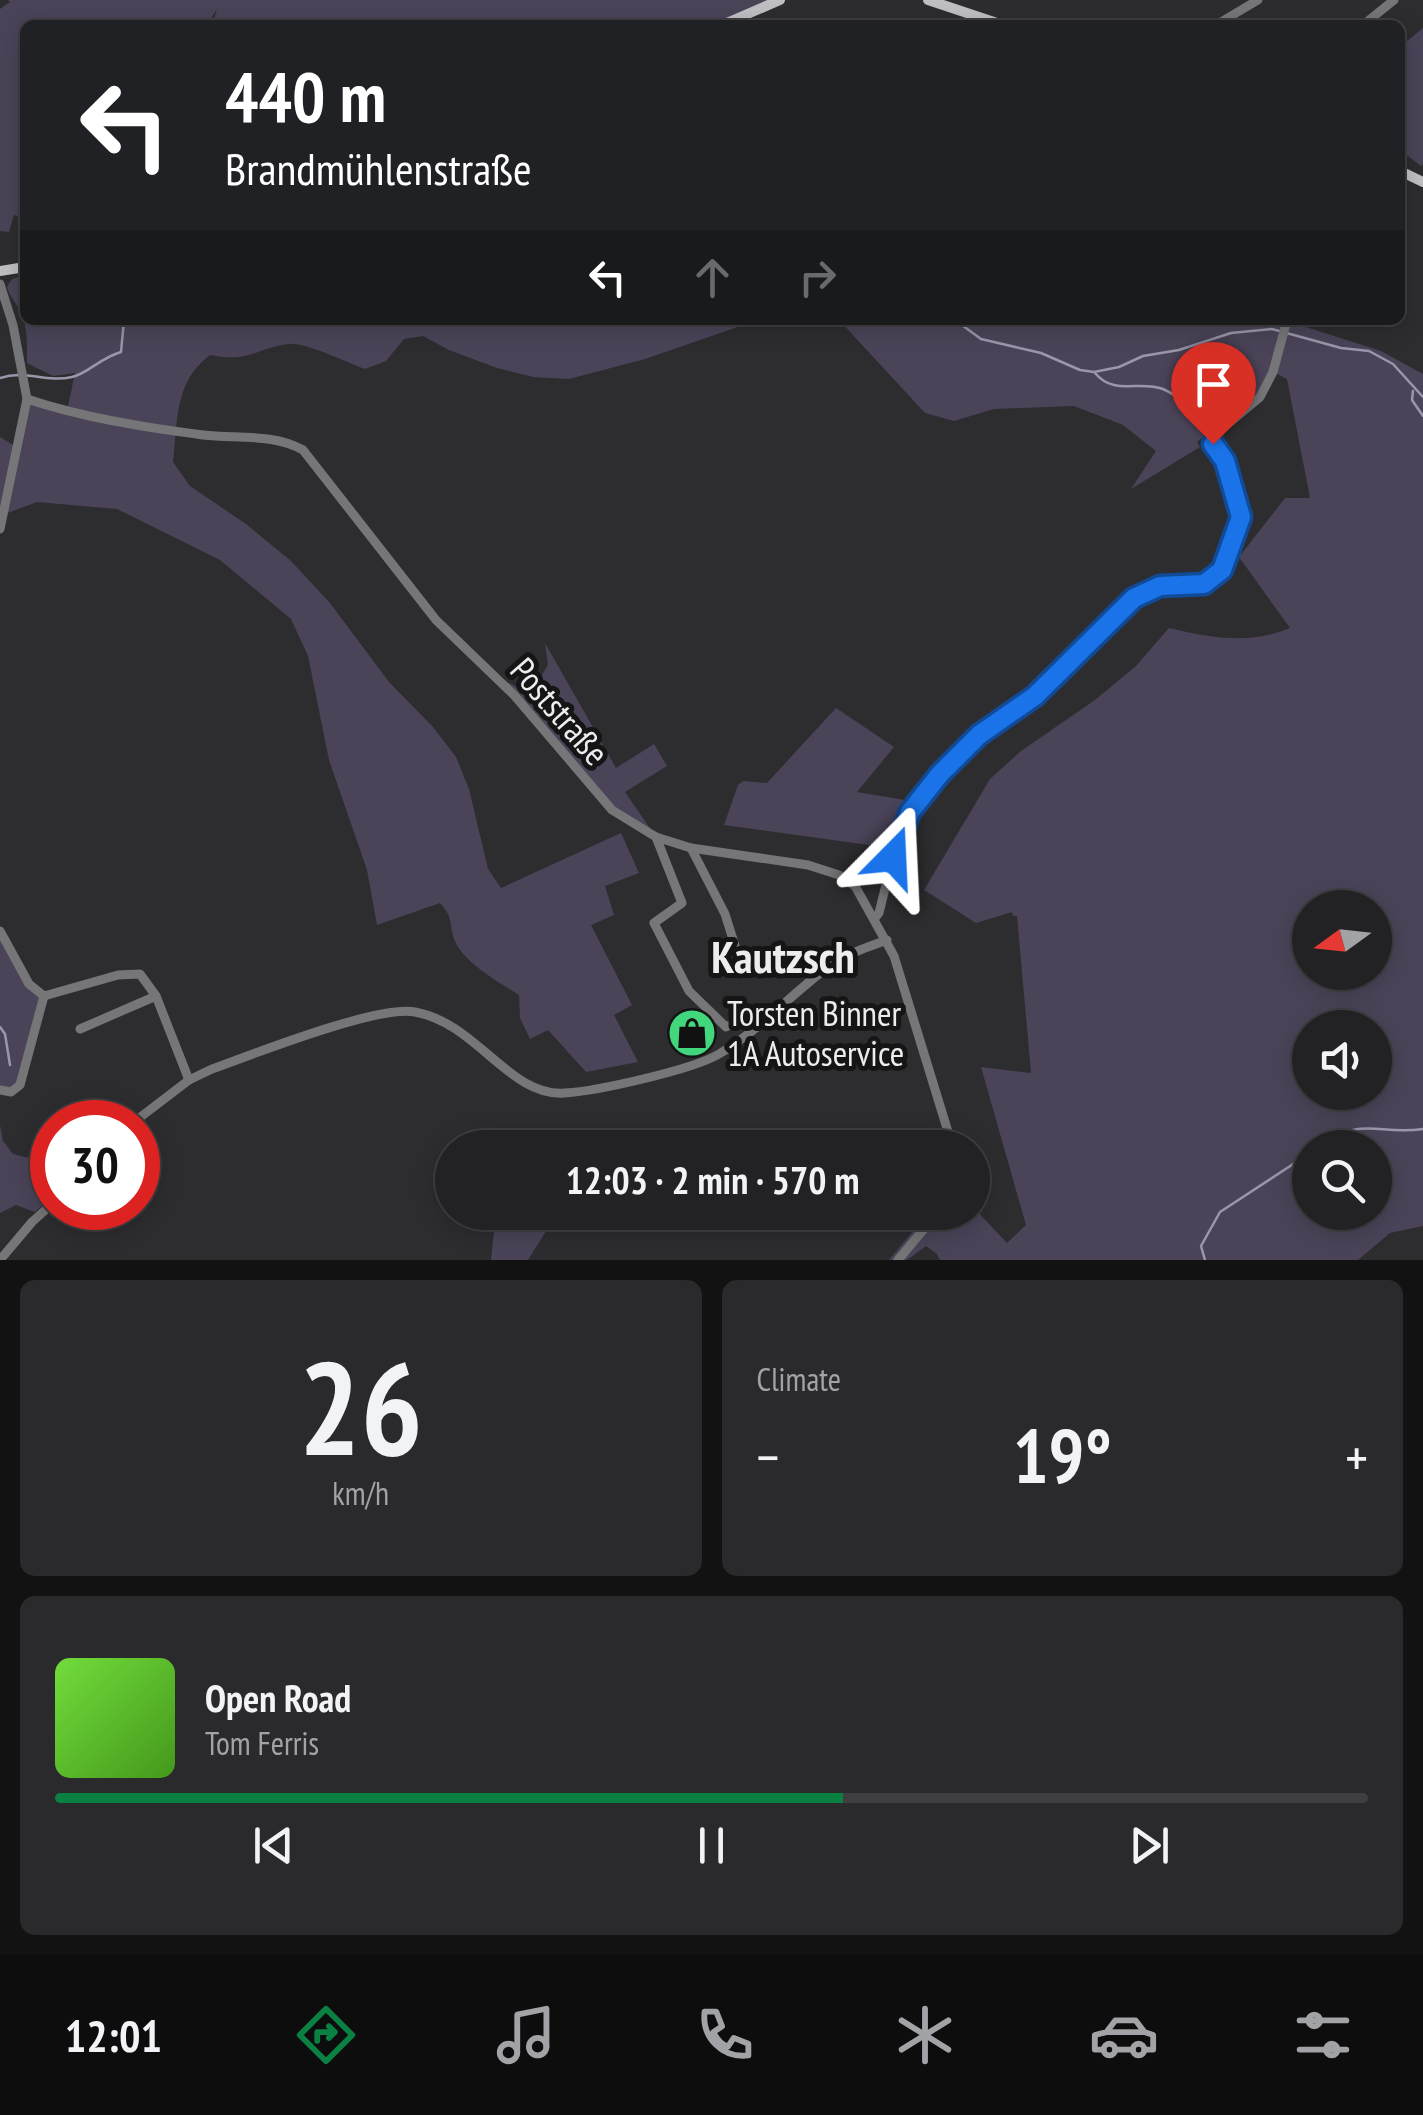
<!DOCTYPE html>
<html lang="en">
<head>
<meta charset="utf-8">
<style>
  :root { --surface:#222123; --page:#2a292b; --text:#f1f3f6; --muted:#a2a3a6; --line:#3f3e41; --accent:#0b8043 }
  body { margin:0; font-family:"PT Sans Narrow",sans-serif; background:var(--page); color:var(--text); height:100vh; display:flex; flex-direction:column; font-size:38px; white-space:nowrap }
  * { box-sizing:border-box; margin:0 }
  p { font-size:32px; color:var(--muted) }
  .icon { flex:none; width:55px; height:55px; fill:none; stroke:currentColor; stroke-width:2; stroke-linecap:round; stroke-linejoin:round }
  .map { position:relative; height:1260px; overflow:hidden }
  .drawer { display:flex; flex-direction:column; gap:20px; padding:20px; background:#131213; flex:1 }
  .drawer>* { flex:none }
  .top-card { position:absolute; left:20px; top:20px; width:1385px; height:305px; border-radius:15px; box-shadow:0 5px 25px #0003,0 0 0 2px var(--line); background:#202124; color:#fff; overflow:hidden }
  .needle { width:65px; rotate:255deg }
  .controls { position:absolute; left:1292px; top:890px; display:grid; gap:20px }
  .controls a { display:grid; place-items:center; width:100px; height:100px; border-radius:50%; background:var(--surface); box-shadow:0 5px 25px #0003,0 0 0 2px var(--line); font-size:50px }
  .speed { position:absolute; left:30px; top:1100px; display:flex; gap:20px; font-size:50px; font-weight:700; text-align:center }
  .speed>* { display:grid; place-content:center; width:130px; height:130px; border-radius:50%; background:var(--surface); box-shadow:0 5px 25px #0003,0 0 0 2px var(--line); line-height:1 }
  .speed .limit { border:15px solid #d22; background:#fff; color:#111 }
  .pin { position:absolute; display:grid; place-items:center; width:85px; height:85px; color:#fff; margin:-102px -42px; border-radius:50% 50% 50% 0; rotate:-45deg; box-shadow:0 0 10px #0007 }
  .pin .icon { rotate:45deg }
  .me { position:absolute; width:110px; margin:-55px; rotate:21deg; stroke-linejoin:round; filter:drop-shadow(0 0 8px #0008) }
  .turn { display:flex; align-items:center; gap:35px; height:210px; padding:0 40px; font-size:45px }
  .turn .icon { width:130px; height:130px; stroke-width:2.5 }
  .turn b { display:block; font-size:70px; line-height:85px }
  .lanes { display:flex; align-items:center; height:95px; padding:0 40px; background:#0003; justify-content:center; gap:50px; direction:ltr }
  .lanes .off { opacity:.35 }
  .big { font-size:75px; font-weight:700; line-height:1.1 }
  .drawer .tile { flex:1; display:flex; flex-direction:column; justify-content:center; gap:15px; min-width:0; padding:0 35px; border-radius:15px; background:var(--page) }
  .drawer .dial { align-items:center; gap:0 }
  .dial b { font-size:130px; line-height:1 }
  .song { display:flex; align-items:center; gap:30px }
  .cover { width:120px; height:120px; border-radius:15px; background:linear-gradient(135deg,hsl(100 70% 55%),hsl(100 70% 35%)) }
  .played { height:10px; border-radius:5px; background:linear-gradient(90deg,var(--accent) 60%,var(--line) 60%) }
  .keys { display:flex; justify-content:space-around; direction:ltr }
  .heat { display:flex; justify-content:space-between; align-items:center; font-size:55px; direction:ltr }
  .drawer .tiles { flex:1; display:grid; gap:20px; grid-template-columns:1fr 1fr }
  .tile:last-child { grid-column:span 2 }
  .trip { position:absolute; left:435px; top:1130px; width:555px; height:100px; border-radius:50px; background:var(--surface); box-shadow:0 5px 25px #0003,0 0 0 2px var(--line); font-weight:700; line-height:100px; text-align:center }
  .tabs { display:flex; height:160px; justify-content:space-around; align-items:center; background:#0e0d0e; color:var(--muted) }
  .tabs .icon { width:70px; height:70px }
  .tabs .current { color:var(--accent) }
  .tabs b { font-size:45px; color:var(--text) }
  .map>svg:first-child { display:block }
  .green { fill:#4b4459; fill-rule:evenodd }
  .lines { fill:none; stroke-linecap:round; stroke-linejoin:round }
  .stream { stroke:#9c96ab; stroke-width:2.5 }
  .minor { stroke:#767678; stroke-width:9 }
  .major { stroke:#c0bfc3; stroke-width:10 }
  .route-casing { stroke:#114b97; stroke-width:25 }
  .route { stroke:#1a73e8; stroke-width:18 }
  .labels { text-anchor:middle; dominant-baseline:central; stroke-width:10; stroke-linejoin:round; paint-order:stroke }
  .street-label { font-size:35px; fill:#ededef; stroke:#151516 }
  .poi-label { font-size:35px; fill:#ededef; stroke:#151516; text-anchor:start }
  .district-label { font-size:45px; font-weight:bold; fill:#ededef; stroke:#151516 }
</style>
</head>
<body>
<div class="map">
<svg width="1423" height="1260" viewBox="0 0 1423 1260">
  <rect width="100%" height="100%" fill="#2d2c2f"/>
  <g class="green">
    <polygon points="8,0 769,0 711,25 212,25 217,9 207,25 25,25 25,218 14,215 9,232 0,231 0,9 10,2"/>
    <polygon points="1423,28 1423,164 1421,166 1400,150 1400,47"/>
    <path d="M25 275V320H758L645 359 569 379 533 377 497 368 449 350 423 336 404 339 386 361 365 369C348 363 305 342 289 344 255 348 251 363 210 355 174 382 178 420 173 462L190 486 246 524 291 561 330 603 389 682 433 727 456 757 469 789 488 869 501 888 621 833 639 873 605 886 614 915 591 925 632 1005 614 1015 638 1062 586 1072 548 1030 530 1039 520 1018 519 995C500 983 463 962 455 941 448 923 455 920 440 903L377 925 367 870 329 760 308 656 291 619 220 560 117 509 37 502 2 515 0 529V437L18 448 27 399 67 411 75 373 53 376 27 363C27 346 28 325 20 310 15 301 10 298 7 287L12 279Z"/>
    <path d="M839 320H1284L1381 351 1423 374V1226L1390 1233 1358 1260H940L937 1254 926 1246 907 1260H889L928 1213 972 1212 973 1207 1007 1243 1026 1225 981 1067 1031 1073 1017 916H1013L1012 912 976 923 924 890 990 779 1021 751 1095 700 1136 666 1169 628C1212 638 1248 645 1290 628L1239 557 1285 498H1310L1287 379 1273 372 1262 392 1197 442 1200 447 1131 489 1156 451 1123 425 1074 406 994 409 954 421 925 413ZM1310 908H1375V972H1310ZM1310 1028H1375V1092H1310ZM1310 1148H1375V1212H1310Z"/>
    <polygon points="545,643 616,768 654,744 667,766 625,792 656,837 612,810 493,675 517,687 542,675 548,665"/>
    <polygon points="836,708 894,747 857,792 911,801 891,848 724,825 738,785 743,781 767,783"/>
    <polygon points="0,931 29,984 44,996 20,1085 0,1090"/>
    <polygon points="0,1125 3,1141 13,1154 33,1159 52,1170 52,1197 35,1212 16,1205 0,1213"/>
    <polygon points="496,1212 553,1213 553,1220 528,1260 491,1260"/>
  </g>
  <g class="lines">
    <g class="stream">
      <polyline points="955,320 981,339 1041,353 1080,370 1094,372 1119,367 1143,356 1179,350 1231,333 1272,329 1341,348 1369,351 1393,364 1423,397"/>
      <path d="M1095 373C1114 396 1139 380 1163 389 1179 396 1190 408 1201 421"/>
      <path d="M0 378C26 369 45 383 72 377 87 374 100 358 121 352L124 320"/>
      <polyline points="1413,391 1412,400 1423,416"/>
      <polyline points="0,1027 5,1034 10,1065"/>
      <path d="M1317 1148C1364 1114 1376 1136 1423 1129"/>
      <polyline points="1205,1260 1201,1246 1220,1212 1310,1153"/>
    </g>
    <g class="minor">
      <polyline points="1216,25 1258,0"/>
      <polyline points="1363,25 1394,0"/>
      <polyline points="0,284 13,325 27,399 0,529"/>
      <path d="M27 399C84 418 144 427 203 435 236 439 273 433 303 450L436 620 514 695 612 810 656 837 691 848 808 865 839 875 855 886 894 956 953 1148"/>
      <polyline points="656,837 682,903 654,923 689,991 726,1027 746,1018 769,1015"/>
      <polyline points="691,848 725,914 736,949"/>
      <polyline points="875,918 879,913 895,848 910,812 971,742 1035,696 1134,597 1160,586 1203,584 1222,570 1241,517 1225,461 1211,438 1260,397 1273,372 1287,320"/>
      <polyline points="0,931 29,984 44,996 118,975 140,974 156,996 189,1080"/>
      <polyline points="80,1029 156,996"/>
      <polyline points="0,1090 11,1092 20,1085 44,996"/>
      <path d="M134 1122 189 1080 212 1069C254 1054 377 1005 415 1012 477 1023 509 1097 565 1093 597 1091 692 1070 719 1054 760 1030 793 992 832 964 848 953 869 947 887 940"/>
      <polyline points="0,1260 32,1222 52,1204"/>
      <polyline points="898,1260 938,1212"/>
    </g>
    <g class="major">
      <polyline points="928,0 1003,25"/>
      <polyline points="722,25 780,0"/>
      <polyline points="1400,171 1423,182"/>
      <polyline points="0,271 25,267"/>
    </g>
  </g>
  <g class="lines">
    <g class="route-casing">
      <polyline id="route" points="893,857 910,812 940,774 979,735 1035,696 1134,598 1160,586 1204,584 1222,570 1241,517 1225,461 1213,444"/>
    </g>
    <use href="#route" class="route"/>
  </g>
  <defs>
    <g id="shop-disc" transform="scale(2.5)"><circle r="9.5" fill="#42d77c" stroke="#151516"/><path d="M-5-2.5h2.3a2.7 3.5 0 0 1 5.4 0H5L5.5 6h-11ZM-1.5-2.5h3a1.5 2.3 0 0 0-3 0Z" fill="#111"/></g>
  </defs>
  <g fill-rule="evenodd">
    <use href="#shop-disc" x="692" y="1033"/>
  </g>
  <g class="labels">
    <g class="street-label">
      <text transform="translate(560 711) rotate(49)">Poststraße</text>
    </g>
    <g class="poi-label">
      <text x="727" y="1013">Torsten Binner<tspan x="727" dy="40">1A Autoservice</tspan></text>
    </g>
    <g class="district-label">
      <text x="783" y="956">Kautzsch</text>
    </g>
  </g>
</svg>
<div class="controls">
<a><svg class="needle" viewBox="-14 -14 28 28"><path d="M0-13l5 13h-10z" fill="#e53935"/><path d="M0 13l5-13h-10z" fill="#a2a3a6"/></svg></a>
<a><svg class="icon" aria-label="sound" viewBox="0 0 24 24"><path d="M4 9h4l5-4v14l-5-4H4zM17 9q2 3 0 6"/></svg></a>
<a><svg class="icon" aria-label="search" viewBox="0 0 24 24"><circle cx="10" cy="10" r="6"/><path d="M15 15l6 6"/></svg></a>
</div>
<div class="speed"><div class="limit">30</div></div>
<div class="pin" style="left:1213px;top:444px;background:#d93025"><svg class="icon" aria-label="arrive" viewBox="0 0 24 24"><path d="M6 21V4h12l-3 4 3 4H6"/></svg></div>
<svg class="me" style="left:893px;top:857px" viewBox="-20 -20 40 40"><path d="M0-17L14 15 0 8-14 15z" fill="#1a73e8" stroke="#fff" stroke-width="4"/></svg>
<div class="trip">12:03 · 2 min · 570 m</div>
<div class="top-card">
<div class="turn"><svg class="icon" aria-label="left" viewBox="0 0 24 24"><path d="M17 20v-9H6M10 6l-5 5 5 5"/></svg><div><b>440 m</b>Brandmühlenstraße</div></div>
<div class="lanes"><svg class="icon" aria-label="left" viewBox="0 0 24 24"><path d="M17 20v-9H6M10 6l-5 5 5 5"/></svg><svg class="icon off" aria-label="ahead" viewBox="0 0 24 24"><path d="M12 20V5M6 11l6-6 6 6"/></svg><svg class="icon off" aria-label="right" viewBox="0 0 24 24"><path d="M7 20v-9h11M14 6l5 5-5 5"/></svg></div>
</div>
</div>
<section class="drawer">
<div class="tiles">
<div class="tile dial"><b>26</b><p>km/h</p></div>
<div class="tile"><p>Climate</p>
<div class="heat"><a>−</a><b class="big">19°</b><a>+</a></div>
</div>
<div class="tile">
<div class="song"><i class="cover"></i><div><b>Open Road</b><p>Tom Ferris</p></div></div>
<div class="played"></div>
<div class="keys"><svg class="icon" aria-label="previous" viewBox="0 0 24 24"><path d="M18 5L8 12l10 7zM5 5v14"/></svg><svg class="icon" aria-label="pause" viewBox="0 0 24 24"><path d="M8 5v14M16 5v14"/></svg><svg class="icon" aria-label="next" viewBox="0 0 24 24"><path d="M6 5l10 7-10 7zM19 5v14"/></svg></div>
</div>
</div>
</section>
<nav class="tabs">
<b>12:01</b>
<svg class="icon current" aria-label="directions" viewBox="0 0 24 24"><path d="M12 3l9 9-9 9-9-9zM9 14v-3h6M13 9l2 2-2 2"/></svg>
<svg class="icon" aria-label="music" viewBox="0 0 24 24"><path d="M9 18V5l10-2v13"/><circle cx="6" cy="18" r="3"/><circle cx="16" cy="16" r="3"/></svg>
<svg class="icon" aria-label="phone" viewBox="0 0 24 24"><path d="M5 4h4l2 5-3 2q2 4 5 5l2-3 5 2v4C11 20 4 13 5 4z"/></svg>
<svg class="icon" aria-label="climate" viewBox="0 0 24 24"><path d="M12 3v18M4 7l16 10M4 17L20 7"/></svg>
<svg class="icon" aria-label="car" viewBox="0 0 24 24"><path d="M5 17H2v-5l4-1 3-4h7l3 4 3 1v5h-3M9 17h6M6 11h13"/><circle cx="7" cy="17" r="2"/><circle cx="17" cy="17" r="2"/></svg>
<svg class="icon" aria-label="filters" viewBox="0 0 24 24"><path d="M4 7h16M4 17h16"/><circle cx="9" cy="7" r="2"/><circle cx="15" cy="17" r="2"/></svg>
</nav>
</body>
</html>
